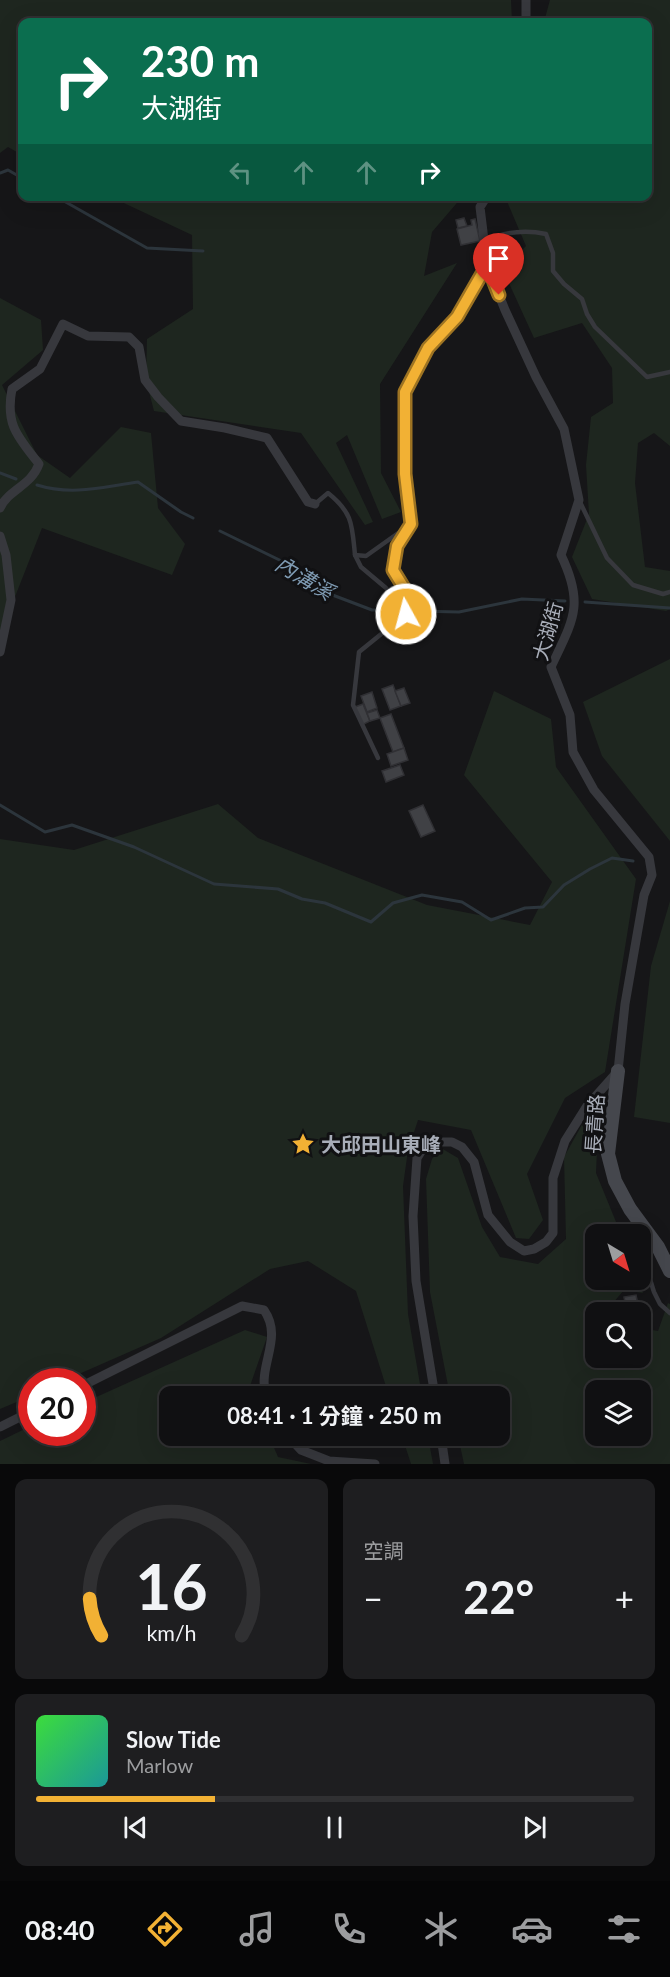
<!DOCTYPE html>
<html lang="zh-TW">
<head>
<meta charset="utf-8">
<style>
  :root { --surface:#101012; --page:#1e1e20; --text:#f1f3f6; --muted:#9c9d9f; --line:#303032; --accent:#f2b134 }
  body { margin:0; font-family:Lato,"Noto Sans TC",sans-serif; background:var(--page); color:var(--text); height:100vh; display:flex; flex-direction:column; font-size:22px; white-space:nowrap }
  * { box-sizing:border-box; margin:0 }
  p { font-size:20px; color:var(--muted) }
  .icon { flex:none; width:33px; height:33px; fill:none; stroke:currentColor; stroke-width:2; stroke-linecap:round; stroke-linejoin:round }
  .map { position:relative; height:1464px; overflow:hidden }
  .details { display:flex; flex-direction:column; gap:15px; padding:15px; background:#09090a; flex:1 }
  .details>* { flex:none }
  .hud { position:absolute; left:18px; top:18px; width:634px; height:183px; border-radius:12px; box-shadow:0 6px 24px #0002,0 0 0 2px var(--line); background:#0b6e4f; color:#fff; overflow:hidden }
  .needle { width:39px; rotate:142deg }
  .controls { position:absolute; left:585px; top:1224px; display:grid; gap:12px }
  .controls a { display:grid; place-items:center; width:66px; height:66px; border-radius:12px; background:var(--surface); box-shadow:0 6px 24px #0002,0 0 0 2px var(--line); font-size:30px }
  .speed { position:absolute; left:18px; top:1368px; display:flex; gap:12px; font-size:30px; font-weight:700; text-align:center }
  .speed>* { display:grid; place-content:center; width:78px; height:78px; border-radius:50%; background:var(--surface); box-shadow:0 6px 24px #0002,0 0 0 2px var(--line); line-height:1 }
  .speed .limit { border:9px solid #d22; background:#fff; color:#111 }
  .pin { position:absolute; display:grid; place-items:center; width:51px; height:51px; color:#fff; margin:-62px -26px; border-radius:50% 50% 50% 0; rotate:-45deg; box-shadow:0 0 6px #0007 }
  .pin .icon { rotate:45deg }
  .me { position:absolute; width:66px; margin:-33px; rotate:353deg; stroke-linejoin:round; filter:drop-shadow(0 0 4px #0008) }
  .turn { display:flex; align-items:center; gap:21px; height:126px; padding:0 24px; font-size:27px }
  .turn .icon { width:78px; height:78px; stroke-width:2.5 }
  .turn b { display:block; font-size:42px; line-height:51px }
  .lanes { display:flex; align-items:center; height:57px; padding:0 24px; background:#0003; justify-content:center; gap:30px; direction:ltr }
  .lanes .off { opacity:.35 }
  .big { font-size:45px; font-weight:700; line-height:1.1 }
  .details .card { flex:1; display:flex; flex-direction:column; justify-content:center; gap:9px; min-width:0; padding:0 21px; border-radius:12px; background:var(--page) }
  .details .dial { align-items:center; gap:0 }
  .dial svg { height:156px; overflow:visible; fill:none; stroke:var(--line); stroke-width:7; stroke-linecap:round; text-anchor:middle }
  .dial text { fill:var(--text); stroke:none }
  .song { display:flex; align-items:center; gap:18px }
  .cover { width:72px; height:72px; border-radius:9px; background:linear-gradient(135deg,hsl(120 70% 55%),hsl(180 70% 35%)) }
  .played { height:6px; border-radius:3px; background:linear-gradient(90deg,var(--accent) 30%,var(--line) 30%) }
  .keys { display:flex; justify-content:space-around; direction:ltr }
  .heat { display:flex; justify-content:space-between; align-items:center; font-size:33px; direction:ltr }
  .details .tiles { flex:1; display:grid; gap:15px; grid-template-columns:1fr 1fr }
  .card:last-child { grid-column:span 2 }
  .trip { position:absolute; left:159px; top:1386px; width:351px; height:60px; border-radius:12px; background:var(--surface); box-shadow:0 6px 24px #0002,0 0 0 2px var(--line); font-weight:700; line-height:60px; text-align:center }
  .tabs { display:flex; height:96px; justify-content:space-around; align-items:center; background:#060607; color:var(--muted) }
  .tabs .icon { width:42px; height:42px }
  .tabs .selected { color:var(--accent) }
  .tabs b { font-size:27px; color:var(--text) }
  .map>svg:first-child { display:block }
  .green { fill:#1e261f; fill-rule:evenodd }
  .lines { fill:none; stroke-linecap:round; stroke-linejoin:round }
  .stream { stroke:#2c353c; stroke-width:3 }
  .building { fill:#404145; stroke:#303034; stroke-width:1.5 }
  .lane { stroke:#37383d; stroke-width:4.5 }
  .street { stroke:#37383d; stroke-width:9 }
  .secondary { stroke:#45474d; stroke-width:14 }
  .route-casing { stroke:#9d7322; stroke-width:15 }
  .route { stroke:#f2b134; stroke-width:10 }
  .labels { text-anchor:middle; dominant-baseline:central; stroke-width:6; stroke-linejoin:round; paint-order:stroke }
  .street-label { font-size:20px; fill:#a8adb8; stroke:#111113 }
  .poi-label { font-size:20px; font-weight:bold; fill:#a8adb8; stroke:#111113; text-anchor:start }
  .water-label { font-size:21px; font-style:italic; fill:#7f9bb3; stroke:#111113 }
</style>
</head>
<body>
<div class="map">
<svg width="670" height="1464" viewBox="0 0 670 1464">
  <rect width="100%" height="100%" fill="#161618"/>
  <g class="green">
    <polygon points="0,0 511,0 512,22 22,22 22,155 8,147 0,153"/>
    <polygon points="550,0 670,0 670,446 654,433 638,443 635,483 645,567 670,571 670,609 666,611 592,599 572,557 589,514 586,465 591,417 613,403 612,368 582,323 534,338 503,270 526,246 506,199 508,197 648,196 648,22 544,22"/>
    <polygon points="111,197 462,197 432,232 424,276 457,263 380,384 381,473 401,512 382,519 347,435 336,443 373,522 365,525 301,433 154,411 146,380 147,339 193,309 192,235"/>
    <polygon points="0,298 41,320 43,350 2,385 37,455 70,478 121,427 151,433 158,508 185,544 172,575 42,528 0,635"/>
    <polygon points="670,659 670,841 602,756 583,702"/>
    <polygon points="494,691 551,719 556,767 636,879 605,1072 565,1098 527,1174 543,1220 529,1239 516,1238 471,1130 418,1120 408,1150 403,1186 408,1314 422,1396 389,1396 356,1291 308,1261 270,1269 161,1338 63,1381 32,1382 31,1396 0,1409 0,839 74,850 218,804 258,838 427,905 530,925 552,882 464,775"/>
    <polygon points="670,901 670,1123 634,1117 651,966"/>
    <path d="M599 1105 596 1173 621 1234H596V1280H638L643 1293 624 1290 612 1304 611 1312H596V1358H640L641 1328 658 1331 668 1303 670 1304V1464H464L458 1436H500V1396H450L430 1292 426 1179 432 1159 441 1148 458 1158 482 1227 500 1257 538 1264 566 1239 564 1157 588 1114ZM596 1390H640V1436H596Z"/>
    <polygon points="245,1330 267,1337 250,1386 254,1396 170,1396 170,1436 269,1436 278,1457 311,1464 0,1464 0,1441 31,1426 32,1432 82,1432 83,1403"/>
    <polygon points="402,1436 428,1436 433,1464 411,1464"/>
  </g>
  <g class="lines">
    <g class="stream">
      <polyline points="0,173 8,170 22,178"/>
      <polyline points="55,196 147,248 203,251"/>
      <polyline points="0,473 16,479"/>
      <path d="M37 485C72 496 103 487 138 482L181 512 193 518"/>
      <polyline points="220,531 300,570 322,591 372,610 393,610"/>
      <polyline points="585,602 670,608"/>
      <polyline points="415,611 459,612 522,599 565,601"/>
      <polyline points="0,805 45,832 72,825 134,847 214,884 278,889 302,899 325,903 371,922 393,903 422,895 462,902 491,920 525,908 543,907 564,885 590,869 612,858 633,861"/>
    </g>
  </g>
  <g class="building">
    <polygon points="464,218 467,226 458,228 456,220"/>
    <polygon points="475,219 480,241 461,245 457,229 472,225 471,220"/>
    <polygon points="393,685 401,706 390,710 382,689"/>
    <polygon points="404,688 410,703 401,706 395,691"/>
    <polygon points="372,692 377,708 367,712 361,696"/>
    <polygon points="363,704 370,721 362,725 355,707"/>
    <polygon points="377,710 380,718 370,721 367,713"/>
    <polygon points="391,714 404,748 393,752 380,718"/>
    <polygon points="404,748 408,760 391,766 387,754"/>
    <polygon points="400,765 404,775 386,782 382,771"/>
    <polygon points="423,805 435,831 421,837 409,811"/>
    <polygon points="636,1295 639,1310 627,1312 624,1297"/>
  </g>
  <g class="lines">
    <g class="lane">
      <path d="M484 241C504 232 524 229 546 234L553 253V271L564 284 582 299 587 314 595 327 647 377 670 372"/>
      <polyline points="580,502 607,558 633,585 663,594 670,592"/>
      <path d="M315 504 328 493C353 513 352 525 355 555L366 556 411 524 405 474V392L428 348 457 317 486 267"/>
      <polyline points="355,555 361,567 386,588 406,614"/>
      <polyline points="378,758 353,705 359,652 406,614 409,595 393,570 397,546 410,526"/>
      <polyline points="633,1221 636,1234"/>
      <polyline points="640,1247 654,1292 660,1304 670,1313"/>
    </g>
    <g class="street">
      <polyline points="526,22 526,0"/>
      <path d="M0 508C9 489 31 486 39 464 18 437 5 425 12 389L40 369 63 324 88 336 129 337 139 347 145 380 158 397 181 421 225 428 267 438 308 502 315 504"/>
      <polyline points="0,536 6,555 11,600 0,652"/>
      <path d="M82 1386 242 1306 264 1310C284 1339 257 1365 266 1396"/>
      <path d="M435 1396 416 1281 413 1216 417 1158 422 1150 434 1142H452L462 1147 474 1162 488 1215 510 1242 524 1251 534 1249 546 1242 553 1233V1178L565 1141 587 1106 618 1071 625 1004 644 895 652 875 649 857 594 790 573 752 570 715 551 667C573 620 585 605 561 555L579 500 564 429 536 377 505 310 487 265 480 207 487 196"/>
      <polyline points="0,1427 32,1411"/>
      <polyline points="288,1436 301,1450 329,1461 375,1464"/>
      <polyline points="441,1436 445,1464"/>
    </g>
    <polyline class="secondary" points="618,1071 608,1154 615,1181 630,1209 658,1247 670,1271"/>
  </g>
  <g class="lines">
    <g class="route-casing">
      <polyline id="route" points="406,614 409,596 393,570 397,546 411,524 405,474 405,392 428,348 457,317 487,265 499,295"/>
    </g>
    <use href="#route" class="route"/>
  </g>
  <defs>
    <g id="sight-bare" transform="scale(1.8)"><path d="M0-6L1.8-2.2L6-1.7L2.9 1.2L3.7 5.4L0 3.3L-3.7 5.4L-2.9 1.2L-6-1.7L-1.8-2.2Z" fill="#f2b134" stroke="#111113" stroke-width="2.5" paint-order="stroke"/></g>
  </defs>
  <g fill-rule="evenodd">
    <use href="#sight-bare" x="303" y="1144"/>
  </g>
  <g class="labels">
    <g class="street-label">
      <text transform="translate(547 631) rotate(-74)">大湖街</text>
      <text transform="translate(594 1124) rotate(-86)">長青路</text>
    </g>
    <g class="poi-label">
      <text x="321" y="1144">大邱田山東峰</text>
    </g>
    <g class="water-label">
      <text transform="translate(305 577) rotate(31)">內溝溪</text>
    </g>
  </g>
</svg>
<div class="controls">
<a><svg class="needle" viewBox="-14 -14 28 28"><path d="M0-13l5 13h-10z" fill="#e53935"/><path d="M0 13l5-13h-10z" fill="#9c9d9f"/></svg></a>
<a><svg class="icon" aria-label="search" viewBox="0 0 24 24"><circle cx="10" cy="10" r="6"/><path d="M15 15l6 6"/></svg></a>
<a><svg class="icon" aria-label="layers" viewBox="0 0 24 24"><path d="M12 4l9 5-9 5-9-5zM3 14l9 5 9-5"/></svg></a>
</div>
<div class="speed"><div class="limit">20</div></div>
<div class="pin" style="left:499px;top:295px;background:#d93025"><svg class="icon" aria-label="arrive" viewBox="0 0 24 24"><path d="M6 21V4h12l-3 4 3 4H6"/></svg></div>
<svg class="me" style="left:406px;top:614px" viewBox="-20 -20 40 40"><circle r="17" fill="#f2b134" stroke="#fff" stroke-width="3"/><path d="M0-11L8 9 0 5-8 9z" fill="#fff"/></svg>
<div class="trip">08:41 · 1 分鐘 · 250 m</div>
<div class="hud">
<div class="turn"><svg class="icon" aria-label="right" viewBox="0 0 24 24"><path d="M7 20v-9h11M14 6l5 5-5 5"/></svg><div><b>230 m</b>大湖街</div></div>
<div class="lanes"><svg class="icon off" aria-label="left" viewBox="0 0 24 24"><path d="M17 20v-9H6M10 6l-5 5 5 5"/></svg><svg class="icon off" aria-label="ahead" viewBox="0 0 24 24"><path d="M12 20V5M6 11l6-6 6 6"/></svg><svg class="icon off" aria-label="ahead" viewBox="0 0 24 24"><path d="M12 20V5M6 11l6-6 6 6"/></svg><svg class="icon" aria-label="right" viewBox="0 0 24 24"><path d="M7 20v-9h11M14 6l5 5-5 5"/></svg></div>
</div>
</div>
<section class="details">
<div class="tiles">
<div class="card dial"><svg viewBox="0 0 100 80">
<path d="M14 69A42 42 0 1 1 86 69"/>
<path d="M14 69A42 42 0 0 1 8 50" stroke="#f2b134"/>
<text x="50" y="56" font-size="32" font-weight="700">16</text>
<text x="50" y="72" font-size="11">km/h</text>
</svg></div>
<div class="card"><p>空調</p>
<div class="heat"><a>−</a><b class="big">22°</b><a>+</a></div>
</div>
<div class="card">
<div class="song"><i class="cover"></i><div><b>Slow Tide</b><p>Marlow</p></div></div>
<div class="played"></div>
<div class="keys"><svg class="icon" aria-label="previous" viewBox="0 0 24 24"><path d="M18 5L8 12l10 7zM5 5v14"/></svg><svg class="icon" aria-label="pause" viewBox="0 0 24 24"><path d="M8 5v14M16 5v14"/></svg><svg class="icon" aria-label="next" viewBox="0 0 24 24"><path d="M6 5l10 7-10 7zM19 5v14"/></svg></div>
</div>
</div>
</section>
<nav class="tabs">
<b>08:40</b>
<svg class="icon selected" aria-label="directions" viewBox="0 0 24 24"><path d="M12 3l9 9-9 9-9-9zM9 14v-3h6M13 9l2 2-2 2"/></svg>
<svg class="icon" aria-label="music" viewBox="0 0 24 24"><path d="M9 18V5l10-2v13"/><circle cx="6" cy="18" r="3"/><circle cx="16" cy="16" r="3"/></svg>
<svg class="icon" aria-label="phone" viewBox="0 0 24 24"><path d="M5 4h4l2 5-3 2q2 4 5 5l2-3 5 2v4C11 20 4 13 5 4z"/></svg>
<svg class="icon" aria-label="climate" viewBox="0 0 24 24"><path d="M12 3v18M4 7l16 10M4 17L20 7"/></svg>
<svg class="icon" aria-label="car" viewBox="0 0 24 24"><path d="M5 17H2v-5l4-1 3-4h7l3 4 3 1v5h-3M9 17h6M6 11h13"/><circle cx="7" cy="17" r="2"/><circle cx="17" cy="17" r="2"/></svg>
<svg class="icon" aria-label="filters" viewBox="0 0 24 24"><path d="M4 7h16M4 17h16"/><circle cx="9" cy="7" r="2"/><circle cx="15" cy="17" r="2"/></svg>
</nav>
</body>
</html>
